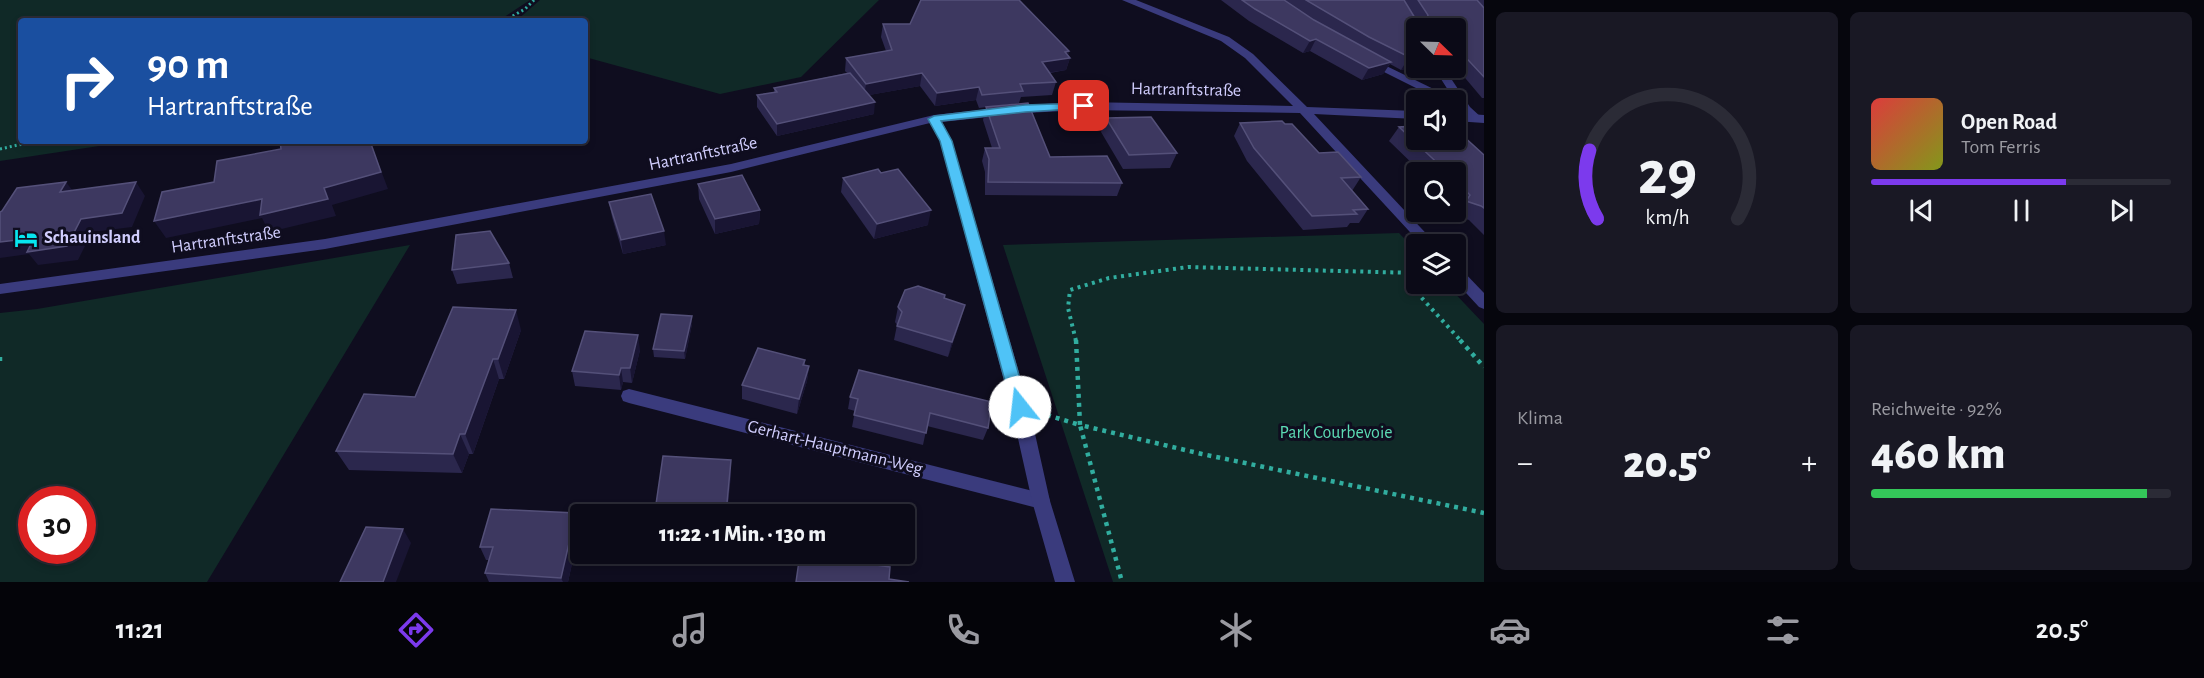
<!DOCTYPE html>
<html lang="de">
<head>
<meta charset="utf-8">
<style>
  :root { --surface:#0b0a17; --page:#191824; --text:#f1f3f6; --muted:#9a9aa1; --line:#2b2b36; --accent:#7c3aed }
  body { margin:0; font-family:"Alegreya Sans",sans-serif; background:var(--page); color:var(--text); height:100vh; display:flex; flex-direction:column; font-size:22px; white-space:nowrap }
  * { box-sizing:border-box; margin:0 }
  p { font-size:20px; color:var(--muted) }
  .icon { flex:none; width:33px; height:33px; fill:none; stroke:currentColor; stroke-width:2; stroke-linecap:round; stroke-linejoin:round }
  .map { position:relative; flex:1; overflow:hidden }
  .details { display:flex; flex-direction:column; gap:12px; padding:12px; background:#06060d; width:720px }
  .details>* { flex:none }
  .hud { position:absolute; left:18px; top:18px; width:570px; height:126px; border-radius:6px; box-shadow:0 3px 9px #0003,0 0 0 2px var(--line); background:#1a4fa0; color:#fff; overflow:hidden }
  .needle { width:39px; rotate:113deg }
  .fabs { position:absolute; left:1406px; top:18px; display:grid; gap:12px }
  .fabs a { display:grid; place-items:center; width:60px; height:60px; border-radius:6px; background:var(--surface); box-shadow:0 3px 9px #0003,0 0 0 2px var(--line); font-size:30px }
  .speed { position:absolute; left:18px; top:486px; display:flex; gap:12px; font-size:30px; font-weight:700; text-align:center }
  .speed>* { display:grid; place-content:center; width:78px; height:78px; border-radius:50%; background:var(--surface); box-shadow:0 3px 9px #0003,0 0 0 2px var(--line); line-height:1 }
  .speed .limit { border:9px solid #d22; background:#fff; color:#111 }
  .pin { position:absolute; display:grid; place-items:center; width:51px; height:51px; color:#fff; margin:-26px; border-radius:12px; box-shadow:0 3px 9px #0006 }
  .me { position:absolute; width:66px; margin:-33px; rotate:344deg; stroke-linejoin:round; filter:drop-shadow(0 0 4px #0008) }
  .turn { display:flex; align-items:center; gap:21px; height:126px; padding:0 30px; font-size:27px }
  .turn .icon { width:78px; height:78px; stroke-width:2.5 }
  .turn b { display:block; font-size:42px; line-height:51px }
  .big { font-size:45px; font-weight:800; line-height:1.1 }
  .details .card { flex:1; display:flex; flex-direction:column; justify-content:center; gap:9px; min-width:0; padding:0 21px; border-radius:9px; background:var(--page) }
  .details .dial { align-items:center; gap:0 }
  .dial svg { height:156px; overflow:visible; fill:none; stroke:var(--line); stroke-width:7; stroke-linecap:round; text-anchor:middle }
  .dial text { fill:var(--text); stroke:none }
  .song { display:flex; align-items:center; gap:18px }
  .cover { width:72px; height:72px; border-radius:9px; background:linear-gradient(135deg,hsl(0 70% 55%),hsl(70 70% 35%)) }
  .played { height:6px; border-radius:3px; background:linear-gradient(90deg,var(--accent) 65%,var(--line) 65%) }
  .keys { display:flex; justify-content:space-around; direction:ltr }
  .heat { display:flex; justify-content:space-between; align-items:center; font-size:33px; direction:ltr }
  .charge { height:9px; border-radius:4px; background:linear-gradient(90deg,#34c759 92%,var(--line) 0) }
  .details .tiles { flex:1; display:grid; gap:12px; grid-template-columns:repeat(2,1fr) }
  .trip { position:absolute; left:570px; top:504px; width:345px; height:60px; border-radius:6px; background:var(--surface); box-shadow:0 3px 9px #0003,0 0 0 2px var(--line); font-weight:800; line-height:60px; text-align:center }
  .menu { display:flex; height:96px; justify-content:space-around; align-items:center; background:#040409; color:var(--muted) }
  .menu .icon { width:42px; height:42px }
  .menu .selected { color:var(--accent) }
  .menu b { font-size:27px; color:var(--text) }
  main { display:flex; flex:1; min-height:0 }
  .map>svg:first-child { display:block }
  .green { fill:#102927; fill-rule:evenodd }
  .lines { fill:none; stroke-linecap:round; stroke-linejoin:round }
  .path-far2 { stroke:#31ad9f; stroke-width:3; stroke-dasharray:2 3; stroke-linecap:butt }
  .path-far1 { stroke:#31ad9f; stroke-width:4; stroke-dasharray:3 4.5; stroke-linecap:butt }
  .path { stroke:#31ad9f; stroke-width:4.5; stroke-dasharray:4 5; stroke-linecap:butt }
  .service { fill:#3a3b7d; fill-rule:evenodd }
  .minor { fill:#3a3b7d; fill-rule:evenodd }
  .wall { fill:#2b274d }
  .shaded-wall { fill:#191533 }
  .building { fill:#3d3860; stroke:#545079; stroke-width:1.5 }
  .route { fill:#4fc3f7; stroke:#337fa1; stroke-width:1.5 }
  .labels { text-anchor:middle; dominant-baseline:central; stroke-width:6; stroke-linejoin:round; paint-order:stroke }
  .street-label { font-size:18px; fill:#d0cdfd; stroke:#0f0d1f }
  .poi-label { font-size:18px; font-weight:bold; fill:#d0cdfd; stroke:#0f0d1f; text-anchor:start }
  .park-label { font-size:18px; fill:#5cdbb4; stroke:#0f0d1f }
</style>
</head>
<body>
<main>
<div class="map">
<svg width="1484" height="582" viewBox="0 0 1484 582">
  <rect width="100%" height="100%" fill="#0f0d1f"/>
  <g class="green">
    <polygon points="0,0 530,0 498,21 21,21 21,141 132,141 0,161"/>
    <polygon points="540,0 879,0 801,77 720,94 585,57 585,21 516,21"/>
    <polygon points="1399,233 1416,251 1416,284 1446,284 1484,324 1484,582 1113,582 1003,245"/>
    <path d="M410 245 207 582H0V313L37 309ZM32 500H82V550H32Z"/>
  </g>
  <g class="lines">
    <g class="path-far2">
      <polyline points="504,21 525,9 534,0"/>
      <polyline points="0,149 36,141"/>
    </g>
    <g class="path-far1">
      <polyline points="1424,284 1420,296 1461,341"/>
      <polyline points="1076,341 1068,308 1070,290 1109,278 1188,267 1416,273"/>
    </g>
    <g class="path">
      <polyline points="1076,340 1080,425 1202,454 1484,513"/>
      <polyline points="1460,340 1484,367"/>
      <polyline points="0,357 0,361"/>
      <polyline points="1047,415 1080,425 1122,582"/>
    </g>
    <g class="service">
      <polygon points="1370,58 1452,98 1454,100 1440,100 1366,63 1366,59"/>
      <polygon points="1434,68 1444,68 1470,107 1482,118 1480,121 1472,121 1462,112"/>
      <polygon points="629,389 1041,493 1048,495 1050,501 1048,507 1041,509 629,403 623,401 621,396 623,391"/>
    </g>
    <g class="minor">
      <polygon points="1122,0 1136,0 1229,37 1253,54 1307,107 1416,111 1416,119 1314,114 1436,244 1421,244 1300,113 1084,110 1025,113 942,122 952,141 1029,407 1050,501 1075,582 1055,582 1032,501 1011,407 940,141 930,123 731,172 325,249 0,294 0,284 325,239 731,164 934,115 1025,105 1084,102 1293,106 1245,58 1221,41"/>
      <polygon points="1455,113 1484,115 1484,123 1455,121"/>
      <polygon points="1455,267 1460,268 1484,293 1484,309 1479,307 1455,281"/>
    </g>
  </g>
  <g class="wall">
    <polygon points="1221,0 1484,0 1484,98 1482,98 1455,66 1455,28 1416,28 1416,66 1401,70 1390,64 1383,74 1362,80 1310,51 1303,53 1249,21"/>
    <polygon points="883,24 1069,51 1068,55 1070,58 1066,70 1050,73 1056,82 1052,95 1021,97 1019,103 979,108 976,100 935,106 920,86 869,95 874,114 777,136 757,107 757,95 774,92 774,88 847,73 845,71 846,58 886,51 881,37"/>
    <polygon points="986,107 1050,157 1122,183 1117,196 985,195 985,172 982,161 985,148 992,148 983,120"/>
    <polygon points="1106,118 1177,153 1170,168 1123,169 1101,132"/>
    <polygon points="1240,123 1319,153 1361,177 1352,191 1368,209 1359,223 1350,223 1347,227 1303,230 1247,161 1234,136"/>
    <polygon points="1399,127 1484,155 1484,235 1469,220 1454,215 1458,209 1455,206 1455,172 1421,172 1389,141"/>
    <polygon points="881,173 928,225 874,239 841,192 843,178"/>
    <polygon points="698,184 760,210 759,224 715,234 699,199"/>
    <polygon points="609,202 666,245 623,254 612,217"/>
    <polygon points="509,263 513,278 457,284 452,270"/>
    <polygon points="944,298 961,319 948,357 894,340 897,325 895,322 898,307"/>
    <polygon points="692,324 685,359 654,357 653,349"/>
    <polygon points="521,330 504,379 499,379 473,454 469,454 462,473 349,470 336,451"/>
    <polygon points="640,350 632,383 623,382 621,390 575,386 572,371"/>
    <polygon points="805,360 805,365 809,366 807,381 797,414 742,399 742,385"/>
    <polygon points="859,370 988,428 983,440 927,426 923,445 852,427 855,411 848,409 850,397"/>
    <polygon points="731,460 731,474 727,514 655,514 655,511"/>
    <polygon points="580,527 568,582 489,582 485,573 489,560 486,560 480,547"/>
  </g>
  <g class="shaded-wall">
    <polygon points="1316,39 1310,51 1303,53 1310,41"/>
    <polygon points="1069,51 1067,58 1070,58 1066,70 1039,74 1042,62 1065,52"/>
    <polygon points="1416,56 1416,66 1401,70 1409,57"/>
    <polygon points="1391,62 1383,74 1362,80 1369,68"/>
    <polygon points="922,73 920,86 864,96 866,84"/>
    <polygon points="979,87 976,100 935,106 937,93"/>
    <polygon points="875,102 874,114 777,136 777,124"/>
    <polygon points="370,141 388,189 332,205 336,216 269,232 262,218 166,238 154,221 262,199"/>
    <polygon points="488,141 505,141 489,144"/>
    <polygon points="66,182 76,195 60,192"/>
    <polygon points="136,182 145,196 132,227 92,232 78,260 38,265 29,254 0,258 0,242"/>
    <polygon points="760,210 759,224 715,234 715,219"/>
    <polygon points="931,210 928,225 874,239 877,224"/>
    <polygon points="664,231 666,245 623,254 621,240"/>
    <polygon points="965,305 961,319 948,357 952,342"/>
    <polygon points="516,310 521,330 504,379 498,359"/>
    <polygon points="692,316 692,324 685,359 684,351"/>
    <polygon points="638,335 640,350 632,383 630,368"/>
    <polygon points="493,359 499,379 473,454 465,434"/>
    <polygon points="809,366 807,381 797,414 799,399"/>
    <polygon points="621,368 623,382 621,390 619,375"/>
    <polygon points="460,434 469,454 462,473 453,454"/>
    <polygon points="731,460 731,474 727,514 726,514"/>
    <polygon points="576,513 580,527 568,582 563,582 561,578"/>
    <polygon points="403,529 411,543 396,582 383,582"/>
  </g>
  <g class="building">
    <polygon points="921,0 1019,0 1069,51 1065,52 1070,58 1042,62 1056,82 1020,84 1023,91 982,95 979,87 937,93 922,73 866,84 846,58 892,50 883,24 910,24"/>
    <polygon points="1242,0 1284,0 1314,20 1391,62 1369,68 1316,39 1310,41 1255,9"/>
    <polygon points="1306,0 1404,0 1418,23 1425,25 1428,15 1418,0 1477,0 1484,8 1484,77 1455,46 1455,28 1416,28 1416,56 1409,57 1369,37"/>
    <polygon points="850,73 875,102 777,124 757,95 777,92 774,88"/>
    <polygon points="1028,103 1050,157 1107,156 1122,183 988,182 989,159 985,148 1000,148 986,107"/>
    <polygon points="1151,117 1177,153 1129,155 1106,118"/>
    <polygon points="1282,121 1285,124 1292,124 1319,153 1338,152 1361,177 1341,178 1368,209 1353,210 1357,214 1312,216 1254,148 1240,123"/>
    <polygon points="1416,126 1416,140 1455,140 1455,135 1462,135 1484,155 1484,208 1481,206 1466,201 1470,195 1455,180 1455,172 1447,172 1399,127"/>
    <polygon points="280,141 370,141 381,172 324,188 328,199 260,215 262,199 154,221 162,192 214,182 217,161 281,149"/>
    <polygon points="878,169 881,173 898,169 931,210 877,224 843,178"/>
    <polygon points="742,175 760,210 715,219 698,184"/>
    <polygon points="66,182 60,192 136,182 122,213 81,219 67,246 27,252 34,238 0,242 0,212 2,211 17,188"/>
    <polygon points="651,194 664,231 621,240 609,202"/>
    <polygon points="490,231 509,263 452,270 456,235"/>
    <polygon points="918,286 945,295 944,298 965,305 952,342 897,326 902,312 898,307 905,290"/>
    <polygon points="453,307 516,310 498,359 493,359 465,434 460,434 453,454 336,451 364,394 415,397"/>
    <polygon points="661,314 692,316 684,351 653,349"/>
    <polygon points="585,331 638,335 630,368 621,368 619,375 572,371"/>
    <polygon points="758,348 805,360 803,365 809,366 799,399 742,385"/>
    <polygon points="859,370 992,402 988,428 930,413 926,433 854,415 858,399 850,397"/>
    <polygon points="663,456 731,460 726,514 655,511"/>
    <polygon points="491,509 576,513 561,578 485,573 493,547 480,547"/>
    <polygon points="366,527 403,529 383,582 340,582"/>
    <polygon points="800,554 890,567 889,579 909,582 796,582"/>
  </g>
  <polygon class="route" points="1084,103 1088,104 1088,108 1025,112 941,121 952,141 1028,407 1026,412 1020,413 1015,412 1012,407 940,141 928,119 934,116 1025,105"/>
  <defs>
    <g id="hotel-bare" transform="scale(1.8)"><path d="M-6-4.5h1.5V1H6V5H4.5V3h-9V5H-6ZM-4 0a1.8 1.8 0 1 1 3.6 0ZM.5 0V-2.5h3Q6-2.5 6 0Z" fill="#07e6ef" stroke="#0f0d1f" stroke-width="2.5" paint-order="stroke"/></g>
  </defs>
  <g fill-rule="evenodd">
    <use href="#hotel-bare" x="26" y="238"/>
  </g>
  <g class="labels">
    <g class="street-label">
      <text transform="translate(1186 90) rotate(1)">Hartranftstraße</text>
      <text transform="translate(703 154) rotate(-12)">Hartranftstraße</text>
      <text transform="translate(226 240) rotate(-8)">Hartranftstraße</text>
      <text transform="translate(835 448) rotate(14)">Gerhart-Hauptmann-Weg</text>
    </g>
    <g class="poi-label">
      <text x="44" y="238">Schauinsland</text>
    </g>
    <g class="park-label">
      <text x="1336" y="433">Park Courbevoie</text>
    </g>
  </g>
</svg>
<div class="fabs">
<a><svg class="needle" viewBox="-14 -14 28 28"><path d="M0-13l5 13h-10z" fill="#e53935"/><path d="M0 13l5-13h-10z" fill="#9a9aa1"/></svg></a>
<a><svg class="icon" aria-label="sound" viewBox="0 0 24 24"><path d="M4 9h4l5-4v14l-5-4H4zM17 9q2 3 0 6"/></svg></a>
<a><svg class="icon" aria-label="search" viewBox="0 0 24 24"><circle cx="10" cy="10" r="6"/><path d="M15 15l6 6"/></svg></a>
<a><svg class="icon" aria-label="layers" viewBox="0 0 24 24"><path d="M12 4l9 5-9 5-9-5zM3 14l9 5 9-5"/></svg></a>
</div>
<div class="speed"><div class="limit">30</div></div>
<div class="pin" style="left:1084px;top:106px;background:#d93025"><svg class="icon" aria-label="arrive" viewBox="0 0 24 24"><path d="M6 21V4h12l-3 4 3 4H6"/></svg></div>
<svg class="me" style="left:1020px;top:407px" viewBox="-20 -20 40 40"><circle r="19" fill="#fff"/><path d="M0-13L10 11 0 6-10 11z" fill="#4fc3f7"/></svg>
<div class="trip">11:22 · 1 Min. · 130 m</div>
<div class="hud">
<div class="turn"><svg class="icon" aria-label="right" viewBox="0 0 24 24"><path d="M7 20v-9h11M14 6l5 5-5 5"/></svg><div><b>90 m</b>Hartranftstraße</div></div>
</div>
</div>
<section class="details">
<div class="tiles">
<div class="card dial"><svg viewBox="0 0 100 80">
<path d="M14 69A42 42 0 1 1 86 69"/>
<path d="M14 69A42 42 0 0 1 10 34" stroke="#7c3aed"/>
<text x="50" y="56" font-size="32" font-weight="700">29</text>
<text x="50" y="72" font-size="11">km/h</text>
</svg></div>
<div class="card">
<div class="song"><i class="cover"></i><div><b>Open Road</b><p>Tom Ferris</p></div></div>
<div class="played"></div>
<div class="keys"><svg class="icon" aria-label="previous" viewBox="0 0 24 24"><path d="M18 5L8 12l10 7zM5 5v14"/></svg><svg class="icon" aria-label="pause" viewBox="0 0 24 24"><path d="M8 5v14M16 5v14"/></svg><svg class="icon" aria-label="next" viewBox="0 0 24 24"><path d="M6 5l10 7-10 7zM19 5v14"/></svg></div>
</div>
<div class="card"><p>Klima</p>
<div class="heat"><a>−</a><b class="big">20.5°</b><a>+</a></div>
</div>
<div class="card"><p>Reichweite · 92%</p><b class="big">460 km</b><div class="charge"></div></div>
</div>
</section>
</main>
<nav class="menu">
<b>11:21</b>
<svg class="icon selected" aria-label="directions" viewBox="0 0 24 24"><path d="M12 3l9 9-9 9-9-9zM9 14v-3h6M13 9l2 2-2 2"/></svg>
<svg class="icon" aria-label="music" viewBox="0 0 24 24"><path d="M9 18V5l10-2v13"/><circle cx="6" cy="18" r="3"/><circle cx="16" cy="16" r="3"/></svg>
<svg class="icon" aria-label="phone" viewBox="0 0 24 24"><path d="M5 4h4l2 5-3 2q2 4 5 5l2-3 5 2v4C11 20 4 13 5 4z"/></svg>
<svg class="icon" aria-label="climate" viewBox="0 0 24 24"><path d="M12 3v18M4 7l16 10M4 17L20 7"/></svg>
<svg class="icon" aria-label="car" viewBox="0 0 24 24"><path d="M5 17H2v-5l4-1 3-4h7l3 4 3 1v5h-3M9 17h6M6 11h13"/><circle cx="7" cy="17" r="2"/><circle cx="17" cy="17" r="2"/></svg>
<svg class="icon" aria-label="filters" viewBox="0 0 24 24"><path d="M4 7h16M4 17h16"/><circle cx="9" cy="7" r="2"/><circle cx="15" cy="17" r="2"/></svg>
<b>20.5°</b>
</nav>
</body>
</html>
